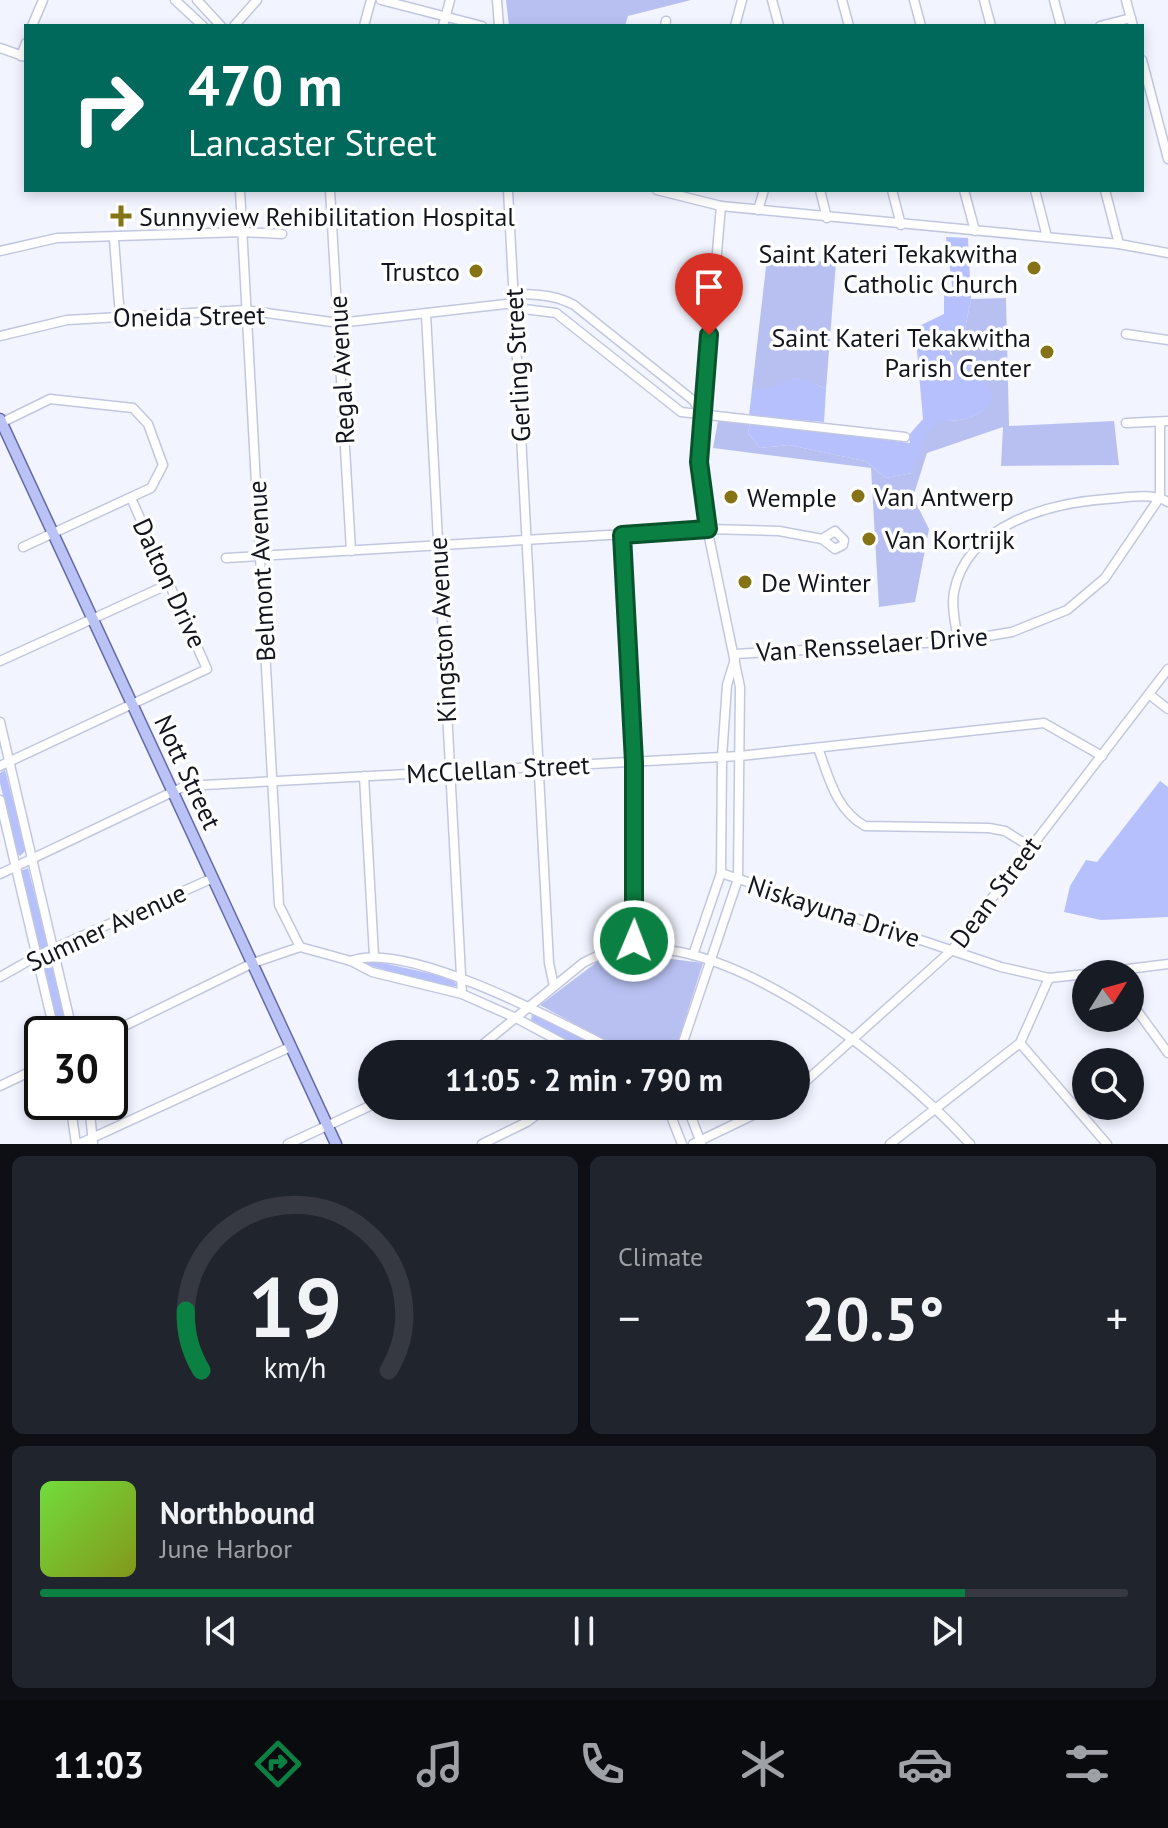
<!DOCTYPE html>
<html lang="en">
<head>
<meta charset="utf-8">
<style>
  :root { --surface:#171b24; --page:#20242c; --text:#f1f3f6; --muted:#9ea1a6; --line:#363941; --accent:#0b8043 }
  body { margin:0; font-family:"PT Sans",sans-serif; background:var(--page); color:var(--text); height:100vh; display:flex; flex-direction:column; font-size:30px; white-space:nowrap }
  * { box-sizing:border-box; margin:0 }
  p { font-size:26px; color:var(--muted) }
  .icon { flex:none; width:44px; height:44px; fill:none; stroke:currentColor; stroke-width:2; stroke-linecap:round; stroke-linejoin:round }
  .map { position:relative; height:1144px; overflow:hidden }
  .sheet { display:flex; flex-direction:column; gap:12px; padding:12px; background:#0d0f14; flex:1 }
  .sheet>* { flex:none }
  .top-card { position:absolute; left:24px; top:24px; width:1120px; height:168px; border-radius:0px; box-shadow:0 4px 12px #0003; background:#00695c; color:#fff; overflow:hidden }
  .needle { width:52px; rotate:53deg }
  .controls { position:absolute; left:1072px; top:960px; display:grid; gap:16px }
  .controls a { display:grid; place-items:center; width:72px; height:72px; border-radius:50%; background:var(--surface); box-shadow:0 4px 12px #0003; font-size:40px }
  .speed { position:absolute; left:24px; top:1016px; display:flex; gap:16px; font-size:40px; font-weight:700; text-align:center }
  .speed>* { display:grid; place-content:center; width:104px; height:104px; border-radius:50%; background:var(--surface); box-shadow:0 4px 12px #0003; line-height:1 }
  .speed .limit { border:4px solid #111; border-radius:12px; background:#fff; color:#111 }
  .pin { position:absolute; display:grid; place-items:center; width:68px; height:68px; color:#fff; margin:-82px -34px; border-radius:50% 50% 50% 0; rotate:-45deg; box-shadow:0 0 8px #0007 }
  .pin .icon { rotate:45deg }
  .me { position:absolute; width:88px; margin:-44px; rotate:1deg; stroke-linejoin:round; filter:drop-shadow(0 0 6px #0008) }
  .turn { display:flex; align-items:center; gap:28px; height:168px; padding:0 32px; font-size:36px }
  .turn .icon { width:104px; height:104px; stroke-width:2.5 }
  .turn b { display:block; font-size:56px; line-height:68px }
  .big { font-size:60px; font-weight:700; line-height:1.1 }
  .sheet .tile { flex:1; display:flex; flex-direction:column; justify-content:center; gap:12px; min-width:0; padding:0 28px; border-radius:12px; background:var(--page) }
  .sheet .dial { align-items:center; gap:0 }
  .dial svg { height:208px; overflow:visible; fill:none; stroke:var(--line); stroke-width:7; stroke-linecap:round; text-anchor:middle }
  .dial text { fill:var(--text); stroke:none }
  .song { display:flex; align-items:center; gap:24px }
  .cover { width:96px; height:96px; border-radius:12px; background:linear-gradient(135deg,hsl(100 70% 55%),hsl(70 70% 35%)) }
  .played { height:8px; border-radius:4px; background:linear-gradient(90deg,var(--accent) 85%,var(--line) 85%) }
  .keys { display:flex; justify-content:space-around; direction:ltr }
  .heat { display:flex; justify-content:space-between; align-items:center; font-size:44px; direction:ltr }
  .sheet .tiles { flex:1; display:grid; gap:12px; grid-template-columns:1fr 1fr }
  .tile:last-child { grid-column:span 2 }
  .trip { position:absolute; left:358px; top:1040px; width:452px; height:80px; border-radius:40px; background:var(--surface); box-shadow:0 4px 12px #0003; font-weight:700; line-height:80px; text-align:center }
  .menu { display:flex; height:128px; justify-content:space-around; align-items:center; background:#090b0e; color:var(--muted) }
  .menu .icon { width:56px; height:56px }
  .menu .active { color:var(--accent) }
  .menu b { font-size:36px; color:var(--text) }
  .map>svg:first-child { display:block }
  .green { fill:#b5c0fc }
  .forest { fill:#b7c0f1 }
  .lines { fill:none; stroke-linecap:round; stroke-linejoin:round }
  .minor-casing { stroke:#c2c7e0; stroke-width:11 }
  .major-casing { stroke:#626ba6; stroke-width:13 }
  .minor { stroke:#fff; stroke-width:8 }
  .major { stroke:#bbc2f5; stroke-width:10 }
  .route-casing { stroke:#07532c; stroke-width:20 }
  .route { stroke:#0b8043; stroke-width:14 }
  .poi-dot { fill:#867315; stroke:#fff; stroke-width:3 }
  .labels { text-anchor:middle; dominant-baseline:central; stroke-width:7; stroke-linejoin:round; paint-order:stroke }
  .poi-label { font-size:26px; fill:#13151e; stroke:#fff; text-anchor:start }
  .street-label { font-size:26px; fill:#13151e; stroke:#fff }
</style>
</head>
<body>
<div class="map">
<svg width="1168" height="1144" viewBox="0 0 1168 1144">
  <rect width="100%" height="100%" fill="#f2f4ff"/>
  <g class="green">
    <path d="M946 237 968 238 971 299 965 329 949 342 950 354 986 378 995 400C977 419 963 421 939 421L912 473 886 478 865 461 789 445 760 448 748 433 750 423 910 443 909 435 923 419 915 328 944 314V294L953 292Z"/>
    <polygon points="789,378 806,379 826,389 824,422 749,416 752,389"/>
    <polygon points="5,770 26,850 20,856 16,852 0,783 0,773"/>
    <polygon points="1160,781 1168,787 1168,917 1101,920 1064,912 1070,886 1086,860 1097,862"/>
    <polygon points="28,868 48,946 40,949 21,871"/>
    <polygon points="48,957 52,961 69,1034 58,1034 42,962"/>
    <polygon points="364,959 451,978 457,985 452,989 368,965"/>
    <polygon points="537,1013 615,1054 591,1054 531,1020 532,1014"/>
  </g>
  <g class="forest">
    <polygon points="506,0 691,0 628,16 625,26 509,26"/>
    <path d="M767 258C790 263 812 260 836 262L826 389C780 365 789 391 752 389Z"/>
    <path d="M1006 298 1009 426 1114 421 1119 465 1001 466 1003 427 927 453 913 497 929 529 915 602 879 607 871 468 713 448 718 421 750 423 748 433 760 448 789 445 865 461 886 478 912 473 926 433 939 421C963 421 977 419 994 400 986 380 978 366 954 362L949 342 965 329 971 299Z"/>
    <polygon points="633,954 703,963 674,1054 630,1054 540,1005 605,956"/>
  </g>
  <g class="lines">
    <g class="minor-casing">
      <g id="minor">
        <polyline points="175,0 203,26"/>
        <polyline points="197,0 221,26"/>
        <polyline points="381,0 482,26"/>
        <polyline points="497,0 499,26"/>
        <polyline points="772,0 779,26"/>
        <polyline points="842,0 849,26"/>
        <polyline points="914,0 921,26"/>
        <polyline points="984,0 991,26"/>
        <polyline points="1054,0 1061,26"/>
        <polyline points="1126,0 1133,26"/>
        <polyline points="32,26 43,0"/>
        <polyline points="234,26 257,0"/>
        <polyline points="364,26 371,0"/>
        <polyline points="443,26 450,0"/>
        <polyline points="665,26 666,21"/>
        <polyline points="735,26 742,0"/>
        <polyline points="1100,26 1131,18"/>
        <polyline points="0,48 26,57"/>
        <polyline points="21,56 26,43"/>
        <polyline points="1142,60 1168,159"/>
        <polyline points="240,190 279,905 300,947"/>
        <polyline points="330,190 351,551"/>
        <polyline points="508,190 549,963 554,986"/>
        <polyline points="657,190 721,206 1119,244 1168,253"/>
        <polyline points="820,190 827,218"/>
        <polyline points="892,190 901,225"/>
        <polyline points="964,190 975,231"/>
        <polyline points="1035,190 1047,237"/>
        <polyline points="1105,190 1119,244"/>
        <polyline points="758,210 764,190"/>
        <polyline points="114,239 120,317"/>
        <polyline points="0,251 57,238 242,232 282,234"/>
        <path d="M514 303 523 294C543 295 557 296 574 305L694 401 701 415"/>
        <polyline points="426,314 462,994"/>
        <polyline points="1126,334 1168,340"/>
        <polyline points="0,336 67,320 120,317 245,310 339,323 514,303 524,309 556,313 681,412 905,437"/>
        <polyline points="3,422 50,399 133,408 148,424 163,465 151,488 23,547"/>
        <polyline points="1126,423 1168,421"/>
        <polygon points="835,531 844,540 843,545 835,549 822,539"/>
        <polyline points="622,535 634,762 633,947"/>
        <polyline points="226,558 708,529 779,531 822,539"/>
        <path d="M958 641C956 626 951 607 954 592 967 524 1050 503 1107 499 1126 498 1152 492 1168 502"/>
        <polyline points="736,654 958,641 1012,632 1067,610 1105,578 1160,497 1160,422"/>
        <polyline points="0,661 169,584"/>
        <polyline points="1150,695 1168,709"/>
        <polyline points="0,722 73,1034"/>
        <path d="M818 748C829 778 836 810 865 826L989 828 1005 831 1029 846"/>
        <polyline points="0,766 207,669 131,498"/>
        <polyline points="364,776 374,956"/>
        <polyline points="0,800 55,1034"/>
        <polyline points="721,873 1001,967 1049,978 1086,974"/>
        <polyline points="0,874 185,786 740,756 1044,723 1102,756"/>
        <polyline points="693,955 721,873 722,757 727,685 735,659"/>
        <path d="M351 961C407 939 568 1026 622 1054"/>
        <polyline points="1088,974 1168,964"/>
        <polyline points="0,977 37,956 213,878"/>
        <polyline points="1130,1001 1168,1053"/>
        <polyline points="108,1034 253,963 300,947 351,961 372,972 462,994 516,1018 583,1054"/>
        <polyline points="1020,1043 1107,1144"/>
        <path d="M471 1054 583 963C696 897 897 1064 970 1144"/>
        <polyline points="679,1054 738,879 740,687 703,508 699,462 721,206"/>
        <polyline points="0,1086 42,1066"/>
        <polyline points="796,1090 952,950 1168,669"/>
        <polyline points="70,1102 76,1144"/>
        <polyline points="89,1102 93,1144"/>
        <polyline points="667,1106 682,1144"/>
        <polyline points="687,1106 701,1143"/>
        <polyline points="79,1144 290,1047"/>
        <polyline points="288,1144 372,1105"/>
        <polyline points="482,1144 527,1122 548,1106"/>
        <polyline points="693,1144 772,1106"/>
        <polyline points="890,1144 1020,1043 1049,978"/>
      </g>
    </g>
    <g class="major-casing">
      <polyline id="major" points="0,419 336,1144"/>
    </g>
    <use href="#minor" class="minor"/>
    <use href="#major" class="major"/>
  </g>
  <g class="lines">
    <g class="route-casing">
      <polyline id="route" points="634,941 634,762 622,535 708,529 699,462 709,335"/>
    </g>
    <use href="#route" class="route"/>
  </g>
  <g class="poi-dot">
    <path d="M117 204h8v8h8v8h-8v8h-8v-8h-8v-8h8z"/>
    <circle cx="1034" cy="268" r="8"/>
    <circle cx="476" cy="271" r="8"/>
    <circle cx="1047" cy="352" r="8"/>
    <circle cx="858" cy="496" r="8"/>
    <circle cx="731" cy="497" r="8"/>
    <circle cx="869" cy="539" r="8"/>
    <circle cx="745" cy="582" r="8"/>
  </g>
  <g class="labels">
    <g class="poi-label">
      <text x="139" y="216">Sunnyview Rehibilitation Hospital</text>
      <text x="1018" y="253" text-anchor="end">Saint Kateri Tekakwitha<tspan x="1018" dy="30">Catholic Church</tspan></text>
      <text x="460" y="271" text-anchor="end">Trustco</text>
      <text x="1031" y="337" text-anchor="end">Saint Kateri Tekakwitha<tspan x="1031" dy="30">Parish Center</tspan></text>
      <text x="874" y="496">Van Antwerp</text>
      <text x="747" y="497">Wemple</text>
      <text x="885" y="539">Van Kortrijk</text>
      <text x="761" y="582">De Winter</text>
    </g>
    <g class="street-label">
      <text transform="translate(189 316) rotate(-1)">Oneida Street</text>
      <text transform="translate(517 365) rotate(-93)">Gerling Street</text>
      <text transform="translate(341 370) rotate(-93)">Regal Avenue</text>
      <text transform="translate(261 571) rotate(-93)">Belmont Avenue</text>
      <text transform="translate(170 583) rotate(65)">Dalton Drive</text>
      <text transform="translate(442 630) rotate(-93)">Kingston Avenue</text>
      <text transform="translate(872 644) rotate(-4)">Van Rensselaer Drive</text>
      <text transform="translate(498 769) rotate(-3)">McClellan Street</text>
      <text transform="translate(188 772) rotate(65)">Nott Street</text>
      <text transform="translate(995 892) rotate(-53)">Dean Street</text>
      <text transform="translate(834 911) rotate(18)">Niskayuna Drive</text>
      <text transform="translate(106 927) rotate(-25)">Sumner Avenue</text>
    </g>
  </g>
</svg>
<div class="controls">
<a><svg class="needle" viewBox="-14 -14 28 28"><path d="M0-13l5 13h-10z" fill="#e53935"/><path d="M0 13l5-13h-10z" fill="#9ea1a6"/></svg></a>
<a><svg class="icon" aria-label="search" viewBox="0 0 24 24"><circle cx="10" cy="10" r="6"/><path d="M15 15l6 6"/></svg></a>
</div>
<div class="speed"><div class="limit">30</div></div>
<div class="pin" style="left:709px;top:335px;background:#d93025"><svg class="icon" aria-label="arrive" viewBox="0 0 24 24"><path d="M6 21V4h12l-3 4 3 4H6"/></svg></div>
<svg class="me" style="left:634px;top:941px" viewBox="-20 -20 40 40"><circle r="17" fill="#0b8043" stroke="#fff" stroke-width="3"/><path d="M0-11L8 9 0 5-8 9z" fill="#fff"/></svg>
<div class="trip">11:05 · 2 min · 790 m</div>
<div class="top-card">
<div class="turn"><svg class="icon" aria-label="right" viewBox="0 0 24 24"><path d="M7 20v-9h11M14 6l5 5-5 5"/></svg><div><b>470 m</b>Lancaster Street</div></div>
</div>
</div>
<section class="sheet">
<div class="tiles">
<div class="tile dial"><svg viewBox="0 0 100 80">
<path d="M14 69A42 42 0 1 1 86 69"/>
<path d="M14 69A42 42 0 0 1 8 46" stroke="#0b8043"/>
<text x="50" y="56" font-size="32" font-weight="700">19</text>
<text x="50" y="72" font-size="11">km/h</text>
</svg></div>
<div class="tile"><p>Climate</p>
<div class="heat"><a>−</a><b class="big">20.5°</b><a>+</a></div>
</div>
<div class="tile">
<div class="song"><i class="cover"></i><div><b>Northbound</b><p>June Harbor</p></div></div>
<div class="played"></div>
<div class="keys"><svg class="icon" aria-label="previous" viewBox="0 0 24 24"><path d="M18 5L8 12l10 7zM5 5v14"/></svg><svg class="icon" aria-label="pause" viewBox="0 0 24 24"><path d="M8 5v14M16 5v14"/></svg><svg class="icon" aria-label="next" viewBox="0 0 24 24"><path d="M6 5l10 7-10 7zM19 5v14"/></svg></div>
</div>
</div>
</section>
<nav class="menu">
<b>11:03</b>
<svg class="icon active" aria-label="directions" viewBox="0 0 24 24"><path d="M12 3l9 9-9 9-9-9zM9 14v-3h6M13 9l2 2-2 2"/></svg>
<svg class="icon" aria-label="music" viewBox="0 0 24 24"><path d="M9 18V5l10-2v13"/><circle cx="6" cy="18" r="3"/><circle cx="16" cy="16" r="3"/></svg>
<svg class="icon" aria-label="phone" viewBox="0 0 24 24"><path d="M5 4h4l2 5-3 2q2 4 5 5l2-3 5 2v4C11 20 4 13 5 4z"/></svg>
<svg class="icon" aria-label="climate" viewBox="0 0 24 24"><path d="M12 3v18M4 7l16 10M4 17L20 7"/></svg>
<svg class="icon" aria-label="car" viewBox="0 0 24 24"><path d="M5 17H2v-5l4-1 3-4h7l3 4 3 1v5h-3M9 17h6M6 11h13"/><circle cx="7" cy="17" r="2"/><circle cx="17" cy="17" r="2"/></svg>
<svg class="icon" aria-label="filters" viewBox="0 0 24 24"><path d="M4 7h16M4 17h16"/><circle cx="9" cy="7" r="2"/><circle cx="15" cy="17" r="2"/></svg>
</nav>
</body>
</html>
